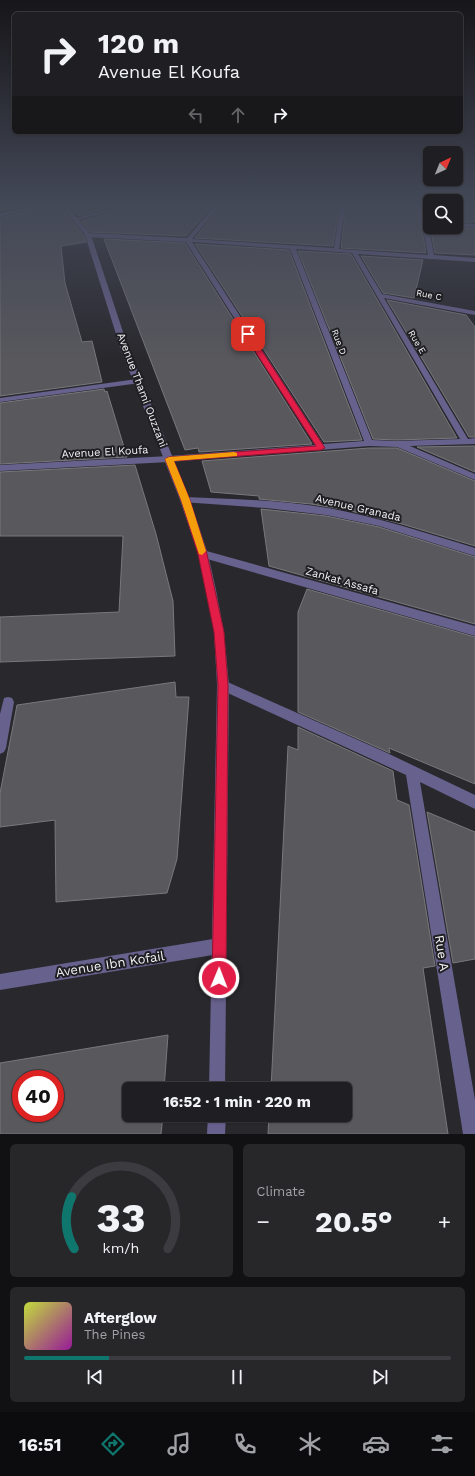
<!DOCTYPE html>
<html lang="en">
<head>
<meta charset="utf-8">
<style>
  :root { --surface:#1f1e22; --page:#27272a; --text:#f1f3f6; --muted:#a1a2a5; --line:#3c3c40; --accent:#0f766e }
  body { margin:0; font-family:"Work Sans",sans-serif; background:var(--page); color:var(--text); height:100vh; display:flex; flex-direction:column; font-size:15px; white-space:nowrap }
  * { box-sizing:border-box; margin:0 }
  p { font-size:13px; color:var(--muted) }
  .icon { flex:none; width:22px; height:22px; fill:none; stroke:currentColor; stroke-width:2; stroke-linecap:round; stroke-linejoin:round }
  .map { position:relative; height:1134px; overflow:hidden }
  .side { display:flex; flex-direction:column; gap:10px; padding:10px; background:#111013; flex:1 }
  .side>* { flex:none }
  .banner { position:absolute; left:12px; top:12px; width:451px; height:122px; border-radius:6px; box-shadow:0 1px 3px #0004,0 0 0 1px var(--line); background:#1f1e22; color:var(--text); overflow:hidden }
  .needle { width:26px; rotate:43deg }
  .tools { position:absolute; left:423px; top:146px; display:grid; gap:8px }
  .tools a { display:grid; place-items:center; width:40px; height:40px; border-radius:6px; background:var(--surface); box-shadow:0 1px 3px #0004,0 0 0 1px var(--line); font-size:20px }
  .speed { position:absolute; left:12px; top:1070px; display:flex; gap:8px; font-size:20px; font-weight:700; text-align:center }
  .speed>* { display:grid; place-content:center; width:52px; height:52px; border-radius:50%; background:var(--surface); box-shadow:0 1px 3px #0004,0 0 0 1px var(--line); line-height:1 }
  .speed .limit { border:6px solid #d22; background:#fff; color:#111 }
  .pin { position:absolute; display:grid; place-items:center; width:34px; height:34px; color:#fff; margin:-17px; border-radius:8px; box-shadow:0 2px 6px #0006 }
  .me { position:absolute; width:44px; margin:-22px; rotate:1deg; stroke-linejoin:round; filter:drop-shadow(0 0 3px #0008) }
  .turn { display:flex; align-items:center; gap:14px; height:84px; padding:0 20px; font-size:18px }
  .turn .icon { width:52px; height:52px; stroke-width:2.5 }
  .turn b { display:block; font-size:28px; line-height:34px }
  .lanes { display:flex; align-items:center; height:38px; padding:0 20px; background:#0003; justify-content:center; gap:20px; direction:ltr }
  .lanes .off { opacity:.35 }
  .big { font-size:30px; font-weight:700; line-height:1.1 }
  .side .tile { flex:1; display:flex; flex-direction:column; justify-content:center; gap:6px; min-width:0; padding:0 14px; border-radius:6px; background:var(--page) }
  .side .dial { align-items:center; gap:0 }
  .dial svg { height:104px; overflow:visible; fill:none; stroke:var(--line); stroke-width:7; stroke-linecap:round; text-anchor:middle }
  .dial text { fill:var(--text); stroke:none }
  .song { display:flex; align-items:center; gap:12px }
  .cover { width:48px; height:48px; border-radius:6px; background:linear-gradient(135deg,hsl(70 70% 55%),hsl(300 70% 35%)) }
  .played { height:4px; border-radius:2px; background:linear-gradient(90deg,var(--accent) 20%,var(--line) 20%) }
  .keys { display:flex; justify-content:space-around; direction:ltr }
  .heat { display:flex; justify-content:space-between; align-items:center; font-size:22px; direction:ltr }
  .side .tiles { flex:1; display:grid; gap:10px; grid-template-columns:1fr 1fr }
  .tile:last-child { grid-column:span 2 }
  .trip { position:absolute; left:122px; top:1082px; width:230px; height:40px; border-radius:6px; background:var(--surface); box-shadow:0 1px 3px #0004,0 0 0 1px var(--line); font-weight:700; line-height:40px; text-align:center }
  .tab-bar { display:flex; height:64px; justify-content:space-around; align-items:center; background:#0c0c0e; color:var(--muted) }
  .tab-bar .icon { width:28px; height:28px }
  .tab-bar .selected { color:var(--accent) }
  .tab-bar b { font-size:18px; color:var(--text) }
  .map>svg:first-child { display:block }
  .building { fill:#58585d; stroke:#78787d; fill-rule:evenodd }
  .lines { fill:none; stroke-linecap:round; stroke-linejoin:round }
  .minor { fill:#67618d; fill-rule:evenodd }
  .tertiary { fill:#67618d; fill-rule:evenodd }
  .route { fill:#e11d48; stroke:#92132f }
  .slow { fill:#f59e0b }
  .labels { text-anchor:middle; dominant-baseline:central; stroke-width:4; stroke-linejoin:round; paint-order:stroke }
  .far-street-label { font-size:9px; fill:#f2f2f5; stroke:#1f1f23 }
  .street-label { font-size:11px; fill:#f2f2f5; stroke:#1f1f23 }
  .near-street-label { font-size:13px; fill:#f2f2f5; stroke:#1f1f23 }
</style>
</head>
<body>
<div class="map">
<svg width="475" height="1134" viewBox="0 0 475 1134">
  <rect width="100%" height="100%" fill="#29282d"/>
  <g class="building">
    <polygon points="0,202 45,202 0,211"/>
    <polygon points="66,202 129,202 78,216"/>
    <polygon points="143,202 216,202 186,236 90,232 81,221 142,203"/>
    <polygon points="225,202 340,202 333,246 195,238"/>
    <polygon points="347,202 413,202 421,224 426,253 341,248"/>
    <polygon points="421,202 430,202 430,226 429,223"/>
    <rect x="456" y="202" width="19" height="20"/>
    <polygon points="59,204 84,236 86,242 61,246 65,283 82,342 92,341 102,382 0,396 0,218"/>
    <polygon points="430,227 454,227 456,228 475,229 475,255 435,253"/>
    <polygon points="104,239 185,243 312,444 199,452 198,448 185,450"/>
    <polygon points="195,244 289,250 362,440 324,442"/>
    <polygon points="298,251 351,254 457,438 396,440 373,439"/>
    <polygon points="361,256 423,260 414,298 383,293"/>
    <polygon points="387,300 466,315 475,327 475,437 469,437"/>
    <polygon points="104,389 105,392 107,391 127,457 0,464 0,403"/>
    <polygon points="475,446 475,472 417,447"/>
    <polygon points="369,448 397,448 475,481 475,546 402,524 347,510 311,504 259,499 259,496 211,492 202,461"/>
    <polygon points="135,465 156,534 173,601 175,656 0,662 0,617 119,612 123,536 0,536 0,472"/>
    <polygon points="261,509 326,516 379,527 475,557 475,624 269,566"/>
    <polygon points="307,589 475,637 475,784 389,748 390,753 298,712 298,612"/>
    <polygon points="175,682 176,697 189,697 177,859 167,893 56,902 55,820 0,827 0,793 17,705"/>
    <polygon points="298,727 393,771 397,800 409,805 435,966 423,968 448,1134 268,1134 269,1115 345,1115 345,1089 271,1089 288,746 298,750"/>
    <polygon points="427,812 475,832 475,959 453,963"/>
    <path d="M168 1035 164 1089H129V1115H163L161 1134H0V1063ZM21 1079H55V1113H21Z"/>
  </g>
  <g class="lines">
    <g class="minor">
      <polygon points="52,202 61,202 0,217 0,213"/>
      <polygon points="134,202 142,202 78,220 73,219"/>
      <path d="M218 202H224L192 239 334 248 341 202H346L339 249 428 255 422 224 414 202H419L428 224 434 255 475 258V262L358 254 382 294 475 311V315L384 298 468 439 475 438V444L410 446 475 474V480L397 447 369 446 169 462 0 471V465L169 456 315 445 186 242 88 237 85 235 88 233 187 238ZM192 242 290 249 364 441 323 444ZM296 249 352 253 460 439 396 441 372 440Z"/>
      <polygon points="456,223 475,224 475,228 456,227"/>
      <polygon points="137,379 140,379 140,383 0,402 0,398"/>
      <path d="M185 497C233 499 281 500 328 508 378 517 426 533 475 548V556L379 526 326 515 266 508 182 502 180 500 182 498Z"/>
      <polygon points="203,550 475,626 475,636 200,557 198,554 200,551"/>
      <polygon points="223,680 385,752 475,795 475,809 420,782 475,1100 475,1134 463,1134 406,775 219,689 217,685 219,681"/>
      <polygon points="8,697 12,698 14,702 6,748 4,752 0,754 0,714 4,698"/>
      <polygon points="219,938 224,941 227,946 224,951 219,954 0,990 0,974"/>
    </g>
    <g class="tertiary">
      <polygon points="59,202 64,202 91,235 129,350 190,500 208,554 216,590 224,632 229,685 225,1089 209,1089 217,685 214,632 206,590 198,554 180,500 121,350 85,235"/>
      <polygon points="208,1115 226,1115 225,1134 207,1134"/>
    </g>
  </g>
  <linearGradient id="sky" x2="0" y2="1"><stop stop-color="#171619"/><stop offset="0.56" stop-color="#434857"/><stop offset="1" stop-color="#434857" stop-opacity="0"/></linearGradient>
  <rect width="475" height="361" fill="url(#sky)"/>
  <polygon class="route" points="245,332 251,334 325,448 321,450 174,461 190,500 207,554 224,632 228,685 226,978 224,983 219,985 214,983 212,978 218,685 214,632 198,554 181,500 165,459 169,457 316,446 244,334"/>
  <polygon class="slow" points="234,452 237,453 237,456 174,461 190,500 206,551 202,555 199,554 181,500 165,459 169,457"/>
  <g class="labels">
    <g class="far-street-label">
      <text transform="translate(429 295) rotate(11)">Rue C</text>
      <text transform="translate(339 342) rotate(69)">Rue D</text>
      <text transform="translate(417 342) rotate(60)">Rue E</text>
    </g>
    <g class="street-label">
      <text transform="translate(142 390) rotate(69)">Avenue Thami Ouzzani</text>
      <text transform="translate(105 452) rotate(-3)">Avenue El Koufa</text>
      <text transform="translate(358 508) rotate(13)">Avenue Granada</text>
      <text transform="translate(342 581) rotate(16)">Zankat Assafa</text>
    </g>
    <g class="near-street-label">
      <text transform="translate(442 953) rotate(81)">Rue A</text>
      <text transform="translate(110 964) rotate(-9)">Avenue Ibn Kofail</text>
    </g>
  </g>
</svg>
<div class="tools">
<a><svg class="needle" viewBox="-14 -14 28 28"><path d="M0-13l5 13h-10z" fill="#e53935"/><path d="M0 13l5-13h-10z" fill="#a1a2a5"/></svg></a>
<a><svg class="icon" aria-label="search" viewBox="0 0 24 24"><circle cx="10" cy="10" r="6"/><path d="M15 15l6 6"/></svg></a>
</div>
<div class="speed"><div class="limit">40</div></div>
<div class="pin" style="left:248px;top:334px;background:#d93025"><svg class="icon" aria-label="arrive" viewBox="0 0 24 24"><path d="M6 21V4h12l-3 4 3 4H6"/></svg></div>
<svg class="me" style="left:219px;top:978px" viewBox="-20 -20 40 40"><circle r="17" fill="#e11d48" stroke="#fff" stroke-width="3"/><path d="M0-11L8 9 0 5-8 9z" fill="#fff"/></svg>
<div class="trip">16:52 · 1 min · 220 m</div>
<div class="banner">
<div class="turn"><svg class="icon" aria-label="right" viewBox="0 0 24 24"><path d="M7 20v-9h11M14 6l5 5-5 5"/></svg><div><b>120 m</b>Avenue El Koufa</div></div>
<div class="lanes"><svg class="icon off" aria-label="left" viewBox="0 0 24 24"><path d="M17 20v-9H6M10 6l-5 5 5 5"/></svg><svg class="icon off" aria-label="ahead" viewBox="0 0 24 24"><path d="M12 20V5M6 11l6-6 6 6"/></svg><svg class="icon" aria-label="right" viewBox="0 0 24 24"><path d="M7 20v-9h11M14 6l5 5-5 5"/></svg></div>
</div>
</div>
<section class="side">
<div class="tiles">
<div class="tile dial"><svg viewBox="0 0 100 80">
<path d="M14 69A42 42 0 1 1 86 69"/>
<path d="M14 69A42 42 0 0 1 12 29" stroke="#0f766e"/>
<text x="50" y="56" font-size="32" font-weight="700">33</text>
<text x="50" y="72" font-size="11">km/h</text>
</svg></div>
<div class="tile"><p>Climate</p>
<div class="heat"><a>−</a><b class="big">20.5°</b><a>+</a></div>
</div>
<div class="tile">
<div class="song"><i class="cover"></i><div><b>Afterglow</b><p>The Pines</p></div></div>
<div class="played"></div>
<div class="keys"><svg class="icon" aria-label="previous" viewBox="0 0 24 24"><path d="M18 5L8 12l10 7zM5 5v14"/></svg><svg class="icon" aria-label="pause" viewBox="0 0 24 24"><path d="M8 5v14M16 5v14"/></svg><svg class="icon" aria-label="next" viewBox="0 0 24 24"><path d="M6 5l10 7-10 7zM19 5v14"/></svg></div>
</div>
</div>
</section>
<nav class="tab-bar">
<b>16:51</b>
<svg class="icon selected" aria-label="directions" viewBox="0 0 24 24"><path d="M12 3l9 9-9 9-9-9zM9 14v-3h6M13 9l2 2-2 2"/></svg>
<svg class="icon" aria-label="music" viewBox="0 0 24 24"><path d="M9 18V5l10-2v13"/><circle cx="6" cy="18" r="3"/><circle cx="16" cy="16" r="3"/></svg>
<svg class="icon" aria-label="phone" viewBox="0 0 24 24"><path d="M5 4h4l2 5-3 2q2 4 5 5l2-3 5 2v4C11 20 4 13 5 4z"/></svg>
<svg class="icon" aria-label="climate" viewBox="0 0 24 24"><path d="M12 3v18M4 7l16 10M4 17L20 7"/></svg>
<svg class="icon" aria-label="car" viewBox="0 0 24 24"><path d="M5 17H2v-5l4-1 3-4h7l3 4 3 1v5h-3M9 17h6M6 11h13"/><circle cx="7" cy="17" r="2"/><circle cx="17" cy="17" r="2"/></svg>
<svg class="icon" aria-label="filters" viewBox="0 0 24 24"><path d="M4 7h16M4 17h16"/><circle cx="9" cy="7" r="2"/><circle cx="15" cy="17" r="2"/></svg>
</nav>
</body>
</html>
